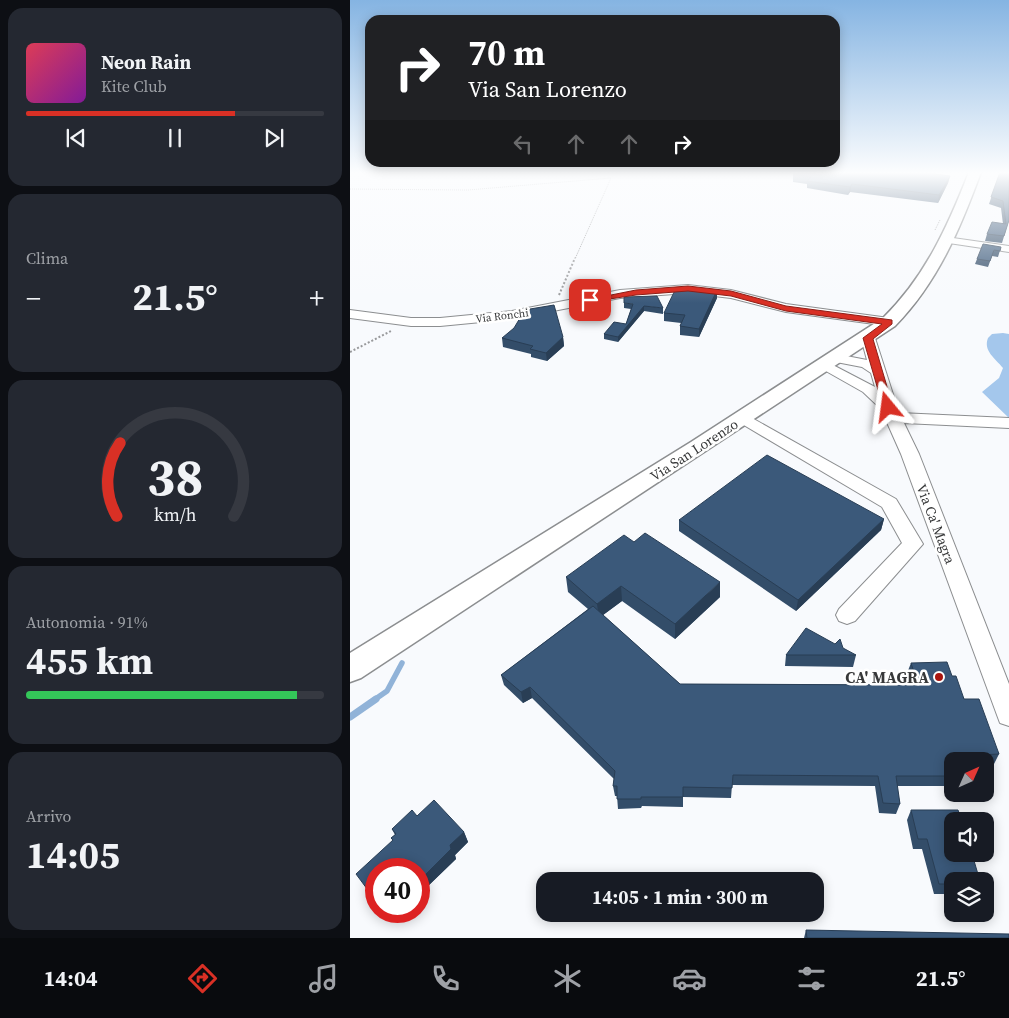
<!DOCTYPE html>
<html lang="it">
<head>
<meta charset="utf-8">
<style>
  :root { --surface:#171b24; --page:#242831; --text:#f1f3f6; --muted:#9ea1a6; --line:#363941; --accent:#d93025 }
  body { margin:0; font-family:"Source Serif 4",serif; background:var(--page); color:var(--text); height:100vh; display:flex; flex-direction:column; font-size:19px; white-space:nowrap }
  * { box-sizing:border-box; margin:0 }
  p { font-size:16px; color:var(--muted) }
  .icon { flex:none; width:28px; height:28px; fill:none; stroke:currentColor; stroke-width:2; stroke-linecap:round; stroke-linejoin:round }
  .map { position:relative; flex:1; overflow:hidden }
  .sheet { display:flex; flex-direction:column; gap:8px; padding:8px; background:#0d0f14; width:350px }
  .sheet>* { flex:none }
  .guide { position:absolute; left:15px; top:15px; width:475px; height:152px; border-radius:15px; box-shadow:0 2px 12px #0003; background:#202124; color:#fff; overflow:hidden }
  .needle { width:32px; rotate:45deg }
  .tools { position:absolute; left:594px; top:752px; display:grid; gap:10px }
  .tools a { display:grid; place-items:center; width:50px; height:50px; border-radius:10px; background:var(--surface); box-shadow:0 2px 12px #0003; font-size:25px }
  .speed { position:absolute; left:15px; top:858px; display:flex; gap:10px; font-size:25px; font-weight:700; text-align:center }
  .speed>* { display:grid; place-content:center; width:65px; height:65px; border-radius:50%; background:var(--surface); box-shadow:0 2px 12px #0003; line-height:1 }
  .speed .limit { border:8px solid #d22; background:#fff; color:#111 }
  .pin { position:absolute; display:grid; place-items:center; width:42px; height:42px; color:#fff; margin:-21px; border-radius:10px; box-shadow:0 2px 8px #0006 }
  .me { position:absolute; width:55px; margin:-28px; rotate:344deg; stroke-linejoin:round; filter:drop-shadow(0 0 4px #0008) }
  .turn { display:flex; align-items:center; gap:18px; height:105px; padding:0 20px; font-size:22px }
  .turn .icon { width:65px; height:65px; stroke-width:2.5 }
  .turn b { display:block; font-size:35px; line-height:42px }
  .lanes { display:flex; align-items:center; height:48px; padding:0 20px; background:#0003; justify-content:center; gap:25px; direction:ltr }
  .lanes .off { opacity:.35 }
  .big { font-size:38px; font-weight:700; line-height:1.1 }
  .sheet .widget { flex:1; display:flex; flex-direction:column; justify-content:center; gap:8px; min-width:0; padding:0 18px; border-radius:15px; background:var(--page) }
  .sheet .dial { align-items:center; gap:0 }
  .dial svg { height:130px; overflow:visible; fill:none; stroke:var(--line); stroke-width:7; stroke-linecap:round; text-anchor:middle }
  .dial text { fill:var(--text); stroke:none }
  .song { display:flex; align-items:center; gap:15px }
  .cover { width:60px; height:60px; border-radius:8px; background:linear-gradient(135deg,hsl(350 70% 55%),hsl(290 70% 35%)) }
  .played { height:5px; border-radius:2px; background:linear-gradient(90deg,var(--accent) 70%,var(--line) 70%) }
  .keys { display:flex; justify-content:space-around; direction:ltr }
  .heat { display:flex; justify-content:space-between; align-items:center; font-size:28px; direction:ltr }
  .charge { height:8px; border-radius:4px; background:linear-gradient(90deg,#34c759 91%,var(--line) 0) }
  .trip { position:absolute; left:186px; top:872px; width:288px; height:50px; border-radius:15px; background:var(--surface); box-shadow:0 2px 12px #0003; font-weight:700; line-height:50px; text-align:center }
  .tabs { display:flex; height:80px; justify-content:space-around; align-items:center; background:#090b0e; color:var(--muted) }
  .tabs .icon { width:35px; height:35px }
  .tabs .current { color:var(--accent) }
  .tabs b { font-size:22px; color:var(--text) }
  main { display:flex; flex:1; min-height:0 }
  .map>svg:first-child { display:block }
  .forest { fill:#a4c7ec }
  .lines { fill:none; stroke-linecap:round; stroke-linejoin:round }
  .stream-far1 { stroke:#91b3d8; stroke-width:5.5 }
  .stream { stroke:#91b3d8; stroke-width:7 }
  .minor-casing { stroke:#8c8e90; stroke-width:2 }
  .major-casing { stroke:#8c8e90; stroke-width:3 }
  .path-far1 { stroke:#98999b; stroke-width:1; stroke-dasharray:1 1; stroke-linecap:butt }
  .path { stroke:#98999b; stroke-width:2; stroke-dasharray:2 2; stroke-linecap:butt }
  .minor { fill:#fff; fill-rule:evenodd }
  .major { fill:#fff; fill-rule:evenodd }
  .wall { fill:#334d69 }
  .shaded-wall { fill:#293e55 }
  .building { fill:#3b597a; stroke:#293e55 }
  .route { fill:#d93025; stroke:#8d1f18 }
  .poi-dot { fill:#a8150f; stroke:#fff; stroke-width:2 }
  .labels { text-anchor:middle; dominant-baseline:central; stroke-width:5; stroke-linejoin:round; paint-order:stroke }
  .far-street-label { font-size:11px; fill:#373839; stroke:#fff }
  .street-label { font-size:14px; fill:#373839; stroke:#fff }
  .near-poi-label { font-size:16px; font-weight:bold; fill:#373839; stroke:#fff; text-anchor:end }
</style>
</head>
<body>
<main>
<section class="sheet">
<div class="widget">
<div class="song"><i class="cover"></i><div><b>Neon Rain</b><p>Kite Club</p></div></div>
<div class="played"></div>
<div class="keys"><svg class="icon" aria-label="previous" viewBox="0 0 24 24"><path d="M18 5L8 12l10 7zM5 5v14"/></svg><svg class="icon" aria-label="pause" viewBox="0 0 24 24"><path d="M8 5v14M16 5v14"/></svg><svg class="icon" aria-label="next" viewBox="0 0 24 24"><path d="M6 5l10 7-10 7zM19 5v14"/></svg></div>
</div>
<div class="widget"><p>Clima</p>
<div class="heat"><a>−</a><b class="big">21.5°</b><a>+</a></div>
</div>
<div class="widget dial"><svg viewBox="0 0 100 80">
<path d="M14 69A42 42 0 1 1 86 69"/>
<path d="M14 69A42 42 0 0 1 16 24" stroke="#d93025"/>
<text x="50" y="56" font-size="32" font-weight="700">38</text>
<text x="50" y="72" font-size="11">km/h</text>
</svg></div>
<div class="widget"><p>Autonomia · 91%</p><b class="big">455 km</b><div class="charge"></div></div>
<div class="widget"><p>Arrivo</p><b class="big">14:05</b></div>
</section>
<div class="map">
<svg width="659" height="938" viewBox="0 0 659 938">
  <rect width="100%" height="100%" fill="#f8fafd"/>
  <path class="forest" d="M653 333 659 334V418L632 392 649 378 653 368C645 358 633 351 638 338L642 334Z"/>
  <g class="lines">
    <polyline class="stream-far1" points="24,700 37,691 52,663"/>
    <polyline class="stream" points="0,717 26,699"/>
    <g class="minor-casing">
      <g id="minor">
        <polygon points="596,237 659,246 659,252 592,242 591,240"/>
        <polygon points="338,285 381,290 436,304 539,318 546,322 539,326 436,312 381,298 338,293 270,298 162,319 90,326 61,326 0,318 0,310 61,318 90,318 162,311 270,290"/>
        <polygon points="518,334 525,338 549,413 659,418 659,428 554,423 569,454 659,684 659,726 650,723 647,715 551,454 531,409 513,392 467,366 469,363 479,363 525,387 521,373 512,367 481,361 479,358 486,354 517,360 511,338"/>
        <polygon points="393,413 546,499 573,544 505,621 497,624 489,621 486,615 489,609 552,543 532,507 387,421 385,418 387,415"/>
      </g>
    </g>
    <g class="major-casing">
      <path id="major" d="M619 172H631C610 229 588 282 545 326L11 678 0 682V653L341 442 533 318C575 277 598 226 619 172Z"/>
    </g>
    <g class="path-far1">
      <polyline points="0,189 118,190 261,178 225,259"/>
      <polyline points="585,230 590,220"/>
    </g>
    <g class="path">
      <polyline points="209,295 225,258"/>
      <polyline points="0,352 41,331"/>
    </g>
    <use href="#minor" class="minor"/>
    <use href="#major" class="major"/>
  </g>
  <g class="wall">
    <polygon points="650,172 659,220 652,243 635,241 637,234 653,224 651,208 639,204"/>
    <polygon points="582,173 600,176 598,183 588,203 500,192 498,195 457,188 457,184 443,182 443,174"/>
    <polygon points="651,247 648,257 642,256 638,267 625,264 627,259"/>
    <polygon points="367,290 367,298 349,337 330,335 330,326 331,323 314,321 314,313"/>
    <polygon points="274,303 313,308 313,314 294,311 268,342 254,339 254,334 276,324 281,309 274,308"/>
    <polygon points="213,337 214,346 197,361 181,357 181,354 153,347 152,338"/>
    <polygon points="534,519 531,530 446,611 329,531 329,520"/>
    <polygon points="216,577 370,597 325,639 272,601 253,615 330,684 561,685 557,673 561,663 602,676 614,699 649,754 644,764 635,765 635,761 602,761 602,786 547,786 550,804 546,814 529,813 525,786 382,785 381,798 333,797 333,807 292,806 291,808 268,809 267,796 265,796 263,786 264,779 182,698 173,703 154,685 151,675 238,609 218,592"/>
    <polygon points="436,655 506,655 503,667 435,666"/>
    <polygon points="561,810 602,881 602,894 584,894 572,849 563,849 557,820"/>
    <polygon points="67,816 114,832 118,842 105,855 106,859 78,886 72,879 69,882 69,869 43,841 41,838 45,835 42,829"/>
    <polygon points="456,930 659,938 454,938"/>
  </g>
  <g class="shaded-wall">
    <polygon points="600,176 598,183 588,203 589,195"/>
    <polygon points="502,184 500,192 498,195 500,187"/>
    <polygon points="367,290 367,298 349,337 349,329"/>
    <polygon points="294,306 294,311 268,342 268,337"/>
    <polygon points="213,337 214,346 197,361 196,353"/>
    <polygon points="534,519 531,530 446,611 448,600"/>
    <polygon points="370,582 370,597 325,639 325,624"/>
    <polygon points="271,586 272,601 249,618 247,604"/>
    <polygon points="180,687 182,698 173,703 171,692"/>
    <polygon points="114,832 118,842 105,855 106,859 78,886 73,877 100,845"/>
    <polygon points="69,874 72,879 69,882"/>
  </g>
  <g class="building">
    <polygon points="446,172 580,172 579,173 600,176 589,195 502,184 500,187 457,181 461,177 443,174"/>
    <polygon points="650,172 659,172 659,220 654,236 637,234 642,222 656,224 653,201 641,197"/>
    <polygon points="633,244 651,247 650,251 644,250 640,261 627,259"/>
    <polygon points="326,288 367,290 349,329 330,326 335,315 314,313"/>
    <polygon points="307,296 313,308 294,306 268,337 254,334 264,322 276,324 283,304 274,303 274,297"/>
    <polygon points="204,305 213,337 196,353 180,349 183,346 152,338 164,328 170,318 176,318 180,309"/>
    <polygon points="417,455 534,519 448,600 329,520"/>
    <polygon points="295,533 370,582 325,624 271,586 247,604 216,577 274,535 284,542"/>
    <polygon points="243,606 330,684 568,685 561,663 597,662 602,676 606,676 614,699 629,699 649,754 629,755 631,761 602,761 602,776 546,776 550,804 533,803 528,776 383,775 382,788 333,787 333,797 291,797 291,799 267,799 267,786 263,786 265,771 180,687 171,692 151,675"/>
    <polygon points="456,628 485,644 490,639 493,648 506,655 436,655"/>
    <polygon points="84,800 114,832 100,845 101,849 73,877 69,872 69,869 26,869 26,901 6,874 43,840 41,838 46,834 42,829 62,810 67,816"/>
    <polygon points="561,810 608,810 612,821 602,821 602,854 622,854 630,881 602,881 602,884 589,884 577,839 568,839"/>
    <polygon points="456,930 659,934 659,938 457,938"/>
  </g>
  <linearGradient id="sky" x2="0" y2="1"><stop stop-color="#85b4e2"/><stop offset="0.57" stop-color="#fcfdfe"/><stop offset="1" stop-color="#fcfdfe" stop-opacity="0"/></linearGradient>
  <rect width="659" height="303" fill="url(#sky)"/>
  <polygon class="route" points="338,286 381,291 436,306 542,320 542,324 523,339 543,407 538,410 533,407 513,338 532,324 436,311 381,296 338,291 286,295 240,302 236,300 286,290"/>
  <circle class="poi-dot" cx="589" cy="677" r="5"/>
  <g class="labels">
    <g class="far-street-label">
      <text transform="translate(152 316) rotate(-7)">Via Ronchi</text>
    </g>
    <g class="street-label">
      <text transform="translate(344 450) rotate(-33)">Via San Lorenzo</text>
      <text transform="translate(586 524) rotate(69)">Via Ca' Magra</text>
    </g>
    <g class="near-poi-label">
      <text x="579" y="677">CA' MAGRA</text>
    </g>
  </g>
</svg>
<div class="tools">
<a><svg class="needle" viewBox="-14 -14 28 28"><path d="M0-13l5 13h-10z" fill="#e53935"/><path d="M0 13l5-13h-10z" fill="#9ea1a6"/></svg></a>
<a><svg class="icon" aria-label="sound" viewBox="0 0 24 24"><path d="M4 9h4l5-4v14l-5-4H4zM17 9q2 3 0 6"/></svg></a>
<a><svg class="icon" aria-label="layers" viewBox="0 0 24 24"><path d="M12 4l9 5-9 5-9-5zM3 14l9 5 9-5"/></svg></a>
</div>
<div class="speed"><div class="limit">40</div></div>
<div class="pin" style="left:240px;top:300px;background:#d93025"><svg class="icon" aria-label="arrive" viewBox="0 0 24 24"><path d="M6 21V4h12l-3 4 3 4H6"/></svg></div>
<svg class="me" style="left:538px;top:407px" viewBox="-20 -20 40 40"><path d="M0-17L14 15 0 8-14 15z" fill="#d93025" stroke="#fff" stroke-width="4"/></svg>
<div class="trip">14:05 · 1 min · 300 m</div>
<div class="guide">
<div class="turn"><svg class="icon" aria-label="right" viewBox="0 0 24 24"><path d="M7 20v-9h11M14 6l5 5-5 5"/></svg><div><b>70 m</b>Via San Lorenzo</div></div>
<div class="lanes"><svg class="icon off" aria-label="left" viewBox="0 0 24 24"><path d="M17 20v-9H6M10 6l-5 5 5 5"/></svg><svg class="icon off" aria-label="ahead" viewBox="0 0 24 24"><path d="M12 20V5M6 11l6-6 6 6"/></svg><svg class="icon off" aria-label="ahead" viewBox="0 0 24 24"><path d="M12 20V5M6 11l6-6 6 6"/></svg><svg class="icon" aria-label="right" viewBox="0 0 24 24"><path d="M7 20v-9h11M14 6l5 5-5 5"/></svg></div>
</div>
</div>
</main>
<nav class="tabs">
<b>14:04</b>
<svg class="icon current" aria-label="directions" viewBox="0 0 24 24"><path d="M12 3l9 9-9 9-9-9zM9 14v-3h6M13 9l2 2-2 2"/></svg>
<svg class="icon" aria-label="music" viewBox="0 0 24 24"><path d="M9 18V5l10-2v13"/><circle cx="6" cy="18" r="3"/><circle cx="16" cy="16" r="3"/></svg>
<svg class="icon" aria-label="phone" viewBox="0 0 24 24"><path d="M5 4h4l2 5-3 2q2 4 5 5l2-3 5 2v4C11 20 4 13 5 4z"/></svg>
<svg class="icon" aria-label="climate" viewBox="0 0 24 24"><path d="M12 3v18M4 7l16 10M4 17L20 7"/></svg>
<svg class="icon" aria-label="car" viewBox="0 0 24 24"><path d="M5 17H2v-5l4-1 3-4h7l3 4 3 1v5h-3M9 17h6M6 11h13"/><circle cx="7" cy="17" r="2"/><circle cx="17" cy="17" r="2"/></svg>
<svg class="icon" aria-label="filters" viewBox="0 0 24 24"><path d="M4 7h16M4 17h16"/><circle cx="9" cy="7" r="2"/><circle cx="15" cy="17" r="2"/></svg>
<b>21.5°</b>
</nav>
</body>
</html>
